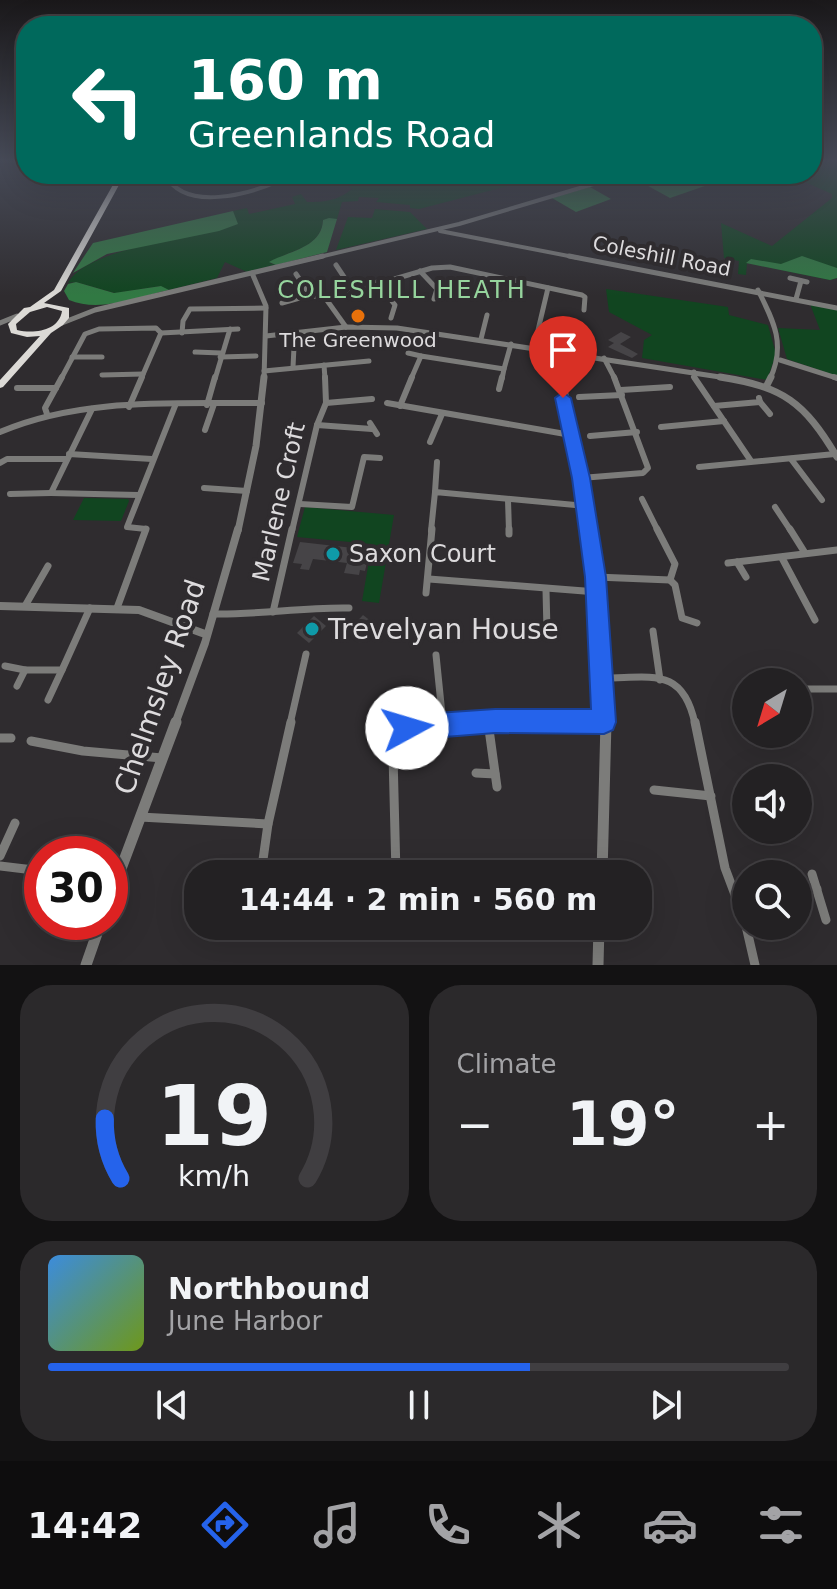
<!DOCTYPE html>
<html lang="en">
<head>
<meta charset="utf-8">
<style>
  :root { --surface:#232123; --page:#2b292b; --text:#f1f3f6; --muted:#a3a3a6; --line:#403e41; --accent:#2563eb }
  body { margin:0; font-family:"DejaVu Sans",sans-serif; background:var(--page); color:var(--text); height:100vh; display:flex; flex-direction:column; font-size:30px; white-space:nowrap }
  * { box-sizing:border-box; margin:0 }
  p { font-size:26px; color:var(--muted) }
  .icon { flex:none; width:44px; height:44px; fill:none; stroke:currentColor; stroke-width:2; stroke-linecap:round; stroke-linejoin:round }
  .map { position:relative; height:965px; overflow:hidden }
  .side { display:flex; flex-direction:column; gap:20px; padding:20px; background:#131213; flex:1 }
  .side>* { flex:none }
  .banner { position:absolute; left:16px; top:16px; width:806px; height:168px; border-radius:32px; box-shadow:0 8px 32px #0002,0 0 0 2px var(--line); background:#00695c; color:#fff; overflow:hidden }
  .needle { width:52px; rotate:218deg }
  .buttons { position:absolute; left:732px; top:668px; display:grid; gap:16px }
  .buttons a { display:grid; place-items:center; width:80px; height:80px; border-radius:50%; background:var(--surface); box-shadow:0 8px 32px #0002,0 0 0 2px var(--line); font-size:40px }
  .speed { position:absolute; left:24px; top:836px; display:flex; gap:16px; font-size:40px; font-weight:700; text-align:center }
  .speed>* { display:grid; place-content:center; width:104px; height:104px; border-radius:50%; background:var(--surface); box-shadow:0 8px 32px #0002,0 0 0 2px var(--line); line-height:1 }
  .speed .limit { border:12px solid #d22; background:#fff; color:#111 }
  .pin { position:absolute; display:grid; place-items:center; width:68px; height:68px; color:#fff; margin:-82px -34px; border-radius:50% 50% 50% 0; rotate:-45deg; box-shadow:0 0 8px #0007 }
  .pin .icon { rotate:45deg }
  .me { position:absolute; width:88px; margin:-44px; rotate:84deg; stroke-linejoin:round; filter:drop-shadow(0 0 6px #0008) }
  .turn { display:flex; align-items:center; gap:28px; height:168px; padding:0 40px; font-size:36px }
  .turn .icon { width:104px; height:104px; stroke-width:2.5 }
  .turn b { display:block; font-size:56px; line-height:68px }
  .big { font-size:60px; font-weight:700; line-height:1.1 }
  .side .card { flex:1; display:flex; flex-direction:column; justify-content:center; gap:12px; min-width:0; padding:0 28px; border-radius:32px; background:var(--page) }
  .side .dial { align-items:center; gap:0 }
  .dial svg { height:208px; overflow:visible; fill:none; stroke:var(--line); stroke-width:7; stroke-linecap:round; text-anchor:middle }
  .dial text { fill:var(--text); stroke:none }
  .song { display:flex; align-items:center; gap:24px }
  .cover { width:96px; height:96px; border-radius:12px; background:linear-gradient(135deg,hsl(210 70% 55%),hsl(80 70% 35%)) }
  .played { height:8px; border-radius:4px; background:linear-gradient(90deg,var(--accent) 65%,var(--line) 65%) }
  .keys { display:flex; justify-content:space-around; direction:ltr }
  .heat { display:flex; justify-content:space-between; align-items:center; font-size:44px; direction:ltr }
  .side .tiles { flex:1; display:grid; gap:20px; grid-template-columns:1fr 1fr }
  .card:last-child { grid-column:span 2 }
  .trip { position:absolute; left:184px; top:860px; width:468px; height:80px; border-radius:32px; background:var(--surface); box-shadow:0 8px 32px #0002,0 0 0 2px var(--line); font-weight:700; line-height:80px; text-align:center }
  .tabs { display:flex; height:128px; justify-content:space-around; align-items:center; background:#0e0d0e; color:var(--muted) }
  .tabs .icon { width:56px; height:56px }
  .tabs .selected { color:var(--accent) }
  .tabs b { font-size:36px; color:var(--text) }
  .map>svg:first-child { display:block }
  .green { fill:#114520 }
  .forest { fill:#317943 }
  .building { fill:#464447 }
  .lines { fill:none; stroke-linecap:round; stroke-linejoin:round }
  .minor-far4 { stroke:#7c7c7a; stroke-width:4 }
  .minor-far3 { stroke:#7c7c7a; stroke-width:5 }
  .minor-far2 { stroke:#7c7c7a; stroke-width:6 }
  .minor-far1 { stroke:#7c7c7a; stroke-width:7 }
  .minor { stroke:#7c7c7a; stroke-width:9 }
  .tertiary-far4 { stroke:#7c7c7a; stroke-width:4 }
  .tertiary-far3 { stroke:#7c7c7a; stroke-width:5 }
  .tertiary-far2 { stroke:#7c7c7a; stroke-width:7 }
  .tertiary-far1 { stroke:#7c7c7a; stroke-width:8 }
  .tertiary { stroke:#7c7c7a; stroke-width:11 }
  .trunk { fill:#dcdad6; fill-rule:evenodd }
  .route { fill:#2563eb; stroke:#184099; stroke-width:2 }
  .food-dot { fill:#e8710a; stroke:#2f2c2f; stroke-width:3 }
  .culture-dot { fill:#0f9aa8; stroke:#2f2c2f; stroke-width:3 }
  .labels { text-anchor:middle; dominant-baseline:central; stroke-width:8; stroke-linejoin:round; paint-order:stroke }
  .far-street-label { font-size:20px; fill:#dddbdd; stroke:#2f2c2f }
  .far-poi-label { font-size:20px; fill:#dddbdd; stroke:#2f2c2f }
  .far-quarter-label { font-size:24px; letter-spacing:2px; fill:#96d49d; stroke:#2f2c2f }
  .street-label { font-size:24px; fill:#dddbdd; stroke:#2f2c2f }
  .poi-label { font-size:24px; fill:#dddbdd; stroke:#2f2c2f; text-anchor:start }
  .near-poi-label { font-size:28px; fill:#dddbdd; stroke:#2f2c2f; text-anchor:start }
  .near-street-label { font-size:28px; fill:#dddbdd; stroke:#2f2c2f }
</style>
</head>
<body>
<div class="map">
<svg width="837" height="965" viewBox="0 0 837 965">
  <rect width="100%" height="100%" fill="#2f2c2f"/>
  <g class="green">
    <polygon points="812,161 837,161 837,278 830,280 747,263 746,275 738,274 739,261 724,258 721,223 772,246 832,198 832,194 805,182 802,174 812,174"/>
    <path d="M392 174H498L519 177 516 174H606L602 175 604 178 583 185 543 186 524 182 419 209 410 208V205L376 202 379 198 359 197 358 201 342 202 337 219 323 220C321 249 289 249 270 263L276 265 247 272 225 262 217 278 169 290 160 286 115 293 76 282 68 283C88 246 195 240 237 224L233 211 247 208 249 214 295 204 292 197 301 194 307 202C325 202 337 201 352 189L346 184Z"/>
    <polygon points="375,209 410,212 427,229 336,250 348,217 372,218"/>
    <polygon points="606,289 728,307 729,315 768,325 776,354 767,380 642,358 644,340 652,335 609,312"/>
    <polygon points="810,304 837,310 837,376 787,359 778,328 820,330"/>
    <polygon points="84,498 128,499 129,501 121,521 73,520"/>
    <polygon points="305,507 394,515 379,603 362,601 372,544 297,537"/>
  </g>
  <g class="forest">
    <polygon points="637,174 720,174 728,178 670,198 630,176"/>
    <polygon points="590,187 611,199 576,212 552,198"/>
    <polygon points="233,211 238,224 219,231 107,254 73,273 93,243"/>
    <path d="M329 218 337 219 327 252 276 265 269 262C288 251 322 248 323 220Z"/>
    <polygon points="802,256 837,268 837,278 830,280 746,263 751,259 781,264"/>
    <path d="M76 282 114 293 161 286 169 290C137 297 100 313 69 300L64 291 68 284Z"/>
  </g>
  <g class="building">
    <polygon points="621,332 631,337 620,344 638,354 632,358 608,347 614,343 608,340"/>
    <polygon points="300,542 362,549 363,546 371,546 365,571 360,570 359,575 344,573 347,563 313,559 309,570 300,569 302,564 293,563"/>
    <polygon points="363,615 376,625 360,643 347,632"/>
    <polygon points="314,616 326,626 309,643 297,633"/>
  </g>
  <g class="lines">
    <path class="minor-far4" d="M165 174C184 213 250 194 281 180L282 174"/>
    <g class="minor-far3">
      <polyline points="336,265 352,289"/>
      <polyline points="420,271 437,289 434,299"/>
      <polyline points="296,274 310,295"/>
      <polyline points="790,278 807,282"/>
      <polyline points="377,282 395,305 391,318"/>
      <polyline points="326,299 346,327"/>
      <polyline points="796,299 801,281"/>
      <polyline points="282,303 310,295 326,299 432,268 450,267 582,295 585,297 584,310"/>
      <polyline points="161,333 238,329"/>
      <polyline points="182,333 183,321 190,309 266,308"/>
      <polyline points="481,339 487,315"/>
      <polyline points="534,347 548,288"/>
      <polyline points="195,352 221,353"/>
      <polyline points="408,353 421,356"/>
      <polyline points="72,357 102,357"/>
      <polyline points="220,357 256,356"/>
      <polyline points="604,358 615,379"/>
      <polyline points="780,360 837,378"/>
      <polyline points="324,365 325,379"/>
      <polyline points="293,367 294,347"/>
      <polyline points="264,371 369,361"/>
      <polyline points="694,372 695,379"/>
      <polyline points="102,375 143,374"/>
      <polyline points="61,379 85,334 99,329 156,328 161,333 141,379"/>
      <polyline points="215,379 230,329"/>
      <polyline points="411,379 421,356 504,369 511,344"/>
      <polyline points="502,379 504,369"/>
    </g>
    <g class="minor-far2">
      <polyline points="694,377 751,461"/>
      <polyline points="834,377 837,378"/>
      <polyline points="17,388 56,388"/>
      <polyline points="499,389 502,377"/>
      <polyline points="621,390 670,387"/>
      <polyline points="579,397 622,395"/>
      <polyline points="760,402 770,414"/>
      <polyline points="326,403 372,399"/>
      <polyline points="387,403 571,435"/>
      <polyline points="207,405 215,377"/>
      <polyline points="400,406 412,377"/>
      <polyline points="714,406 760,402 759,398"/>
      <polyline points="129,407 142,377"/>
      <polyline points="92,409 51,493 138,495"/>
      <polyline points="47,414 45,408 62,377"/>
      <polyline points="370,423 377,434"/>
      <polyline points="317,425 372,429"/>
      <polyline points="661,427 724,421"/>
      <polyline points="205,430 214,404"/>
      <path d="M0 432C82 397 174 404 262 403"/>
      <polyline points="590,436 637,432"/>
      <polyline points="430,442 442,414"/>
      <polyline points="69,454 152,459"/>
      <polyline points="791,459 822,500"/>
      <polyline points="0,463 7,459 67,459"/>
      <polyline points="699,467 835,454"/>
      <polyline points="581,478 643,473 648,468 614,377"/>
      <polyline points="204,488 247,491"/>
      <polyline points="435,492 437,462"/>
      <polyline points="10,494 51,493"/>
      <polyline points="642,499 658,531"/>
      <polyline points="508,500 509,531"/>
      <polyline points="300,504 352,507 364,457 380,458"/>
      <polyline points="775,507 791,531"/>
      <polyline points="145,531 146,529 127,527 175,406"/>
      <polyline points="292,531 317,425 326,403 325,377"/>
      <polyline points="431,531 435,492 586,506"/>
    </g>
    <g class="minor-far1">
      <polyline points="509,529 509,534"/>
      <polyline points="790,529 805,553"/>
      <polyline points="782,558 815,620"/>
      <polyline points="737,562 746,577"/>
      <polyline points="728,563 837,550"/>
      <polyline points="596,577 670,580 675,564 657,529"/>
      <polyline points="429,579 597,592"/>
      <polyline points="670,580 675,585 682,618 697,623"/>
      <polyline points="546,590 547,631"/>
      <polyline points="426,593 432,529"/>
      <polyline points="25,606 48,566"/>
      <polyline points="117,608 146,529"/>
      <polyline points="273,612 292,529"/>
      <path d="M213 614C259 615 303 607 349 608"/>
      <polyline points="653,631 660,680"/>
      <polyline points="436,655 443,724"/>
      <polyline points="5,666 25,670 17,686"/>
      <polyline points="25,670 62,670 90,608"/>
      <path d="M603 678C651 678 683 666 695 724"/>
      <polyline points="798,689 837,689"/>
      <polyline points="48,700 62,670"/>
      <polyline points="290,724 306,654"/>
      <polyline points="436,724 534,719 604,722"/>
    </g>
    <g class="minor">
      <polyline points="488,722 497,787"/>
      <polyline points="601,722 604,722"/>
      <polyline points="695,722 725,868 746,924"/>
      <polyline points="0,738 11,738"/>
      <polyline points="31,741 83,751 162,758"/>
      <polyline points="476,773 495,774"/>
      <polyline points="654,790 711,796"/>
      <polyline points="140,817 268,824"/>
      <polyline points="0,856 15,823"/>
      <polyline points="0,866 42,871"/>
      <polyline points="261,874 268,824 291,722"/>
      <path d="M396 874 393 755C394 748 394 736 401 731 414 721 443 723 458 722"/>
      <polyline points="812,874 826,920"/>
      <polyline points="798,889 817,889"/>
      <polyline points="746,926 755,965"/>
    </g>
    <g class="tertiary-far4">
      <polyline points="440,231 579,258"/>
      <polyline points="315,258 459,224 627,174"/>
    </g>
    <g class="tertiary-far3">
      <polyline points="569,256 837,308"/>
      <polyline points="252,273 266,306 264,379"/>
      <path d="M758 290C774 322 786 345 770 379"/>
      <polyline points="0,323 17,316"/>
      <polyline points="62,323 95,310 323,256"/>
      <polyline points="266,336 346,327 397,328 733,379"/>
      <polyline points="559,351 562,379"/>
    </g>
    <g class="tertiary-far2">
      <polyline points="562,377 589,531"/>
      <path d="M720 377C784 387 804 402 837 457"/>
      <polyline points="767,385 771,377"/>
      <polyline points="238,531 256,446 264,377"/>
    </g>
    <g class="tertiary-far1">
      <polyline points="588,529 599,611 606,724"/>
      <polyline points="0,606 139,610 205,634"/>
      <polyline points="175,724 205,643 238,529"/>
    </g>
    <g class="tertiary">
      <polyline points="602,874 606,722"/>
      <polyline points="110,898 176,722"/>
      <polyline points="86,965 101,922"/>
      <polyline points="598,965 599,926"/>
    </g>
    <path class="trunk" d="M119 174H125L61 291 44 303 69 308V318L63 325 51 333 3 387 0 388V380L40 336 27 337 11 333 8 324 24 308 30 307 54 290ZM47 307 62 311C59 331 34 334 17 330L16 324 30 312Z"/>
  </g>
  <linearGradient id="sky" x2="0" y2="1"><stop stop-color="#1a181a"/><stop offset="0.54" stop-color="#474b58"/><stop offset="1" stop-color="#474b58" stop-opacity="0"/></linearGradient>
  <rect width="837" height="296" fill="url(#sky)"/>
  <polygon class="route" points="563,392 571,398 590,478 606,577 616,722 613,730 604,734 495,733 407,740 398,737 395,728 398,719 407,715 495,709 591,709 585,577 572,478 555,398"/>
  <circle class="food-dot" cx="358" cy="316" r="8"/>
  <g class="culture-dot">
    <circle cx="333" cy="554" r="8"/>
    <circle cx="312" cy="629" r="8"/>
  </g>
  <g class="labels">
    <g class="far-street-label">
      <text transform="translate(662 256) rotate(11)">Coleshill Road</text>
    </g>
    <g class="far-poi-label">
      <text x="358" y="340">The Greenwood</text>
    </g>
    <g class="far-quarter-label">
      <text x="402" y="290">COLESHILL HEATH</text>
    </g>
    <g class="street-label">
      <text transform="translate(279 502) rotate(-77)">Marlene Croft</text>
    </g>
    <g class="poi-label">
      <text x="349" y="554">Saxon Court</text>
    </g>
    <g class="near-poi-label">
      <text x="328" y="629">Trevelyan House</text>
    </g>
    <g class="near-street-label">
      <text transform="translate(160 687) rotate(-71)">Chelmsley Road</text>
    </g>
  </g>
</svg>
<div class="buttons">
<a><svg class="needle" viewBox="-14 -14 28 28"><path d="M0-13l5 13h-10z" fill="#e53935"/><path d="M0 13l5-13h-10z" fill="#a3a3a6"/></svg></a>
<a><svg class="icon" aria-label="sound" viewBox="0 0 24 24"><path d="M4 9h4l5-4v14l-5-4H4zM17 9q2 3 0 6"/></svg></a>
<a><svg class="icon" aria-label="search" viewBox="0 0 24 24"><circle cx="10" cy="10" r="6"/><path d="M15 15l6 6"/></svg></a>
</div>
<div class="speed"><div class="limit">30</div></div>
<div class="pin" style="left:563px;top:398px;background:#d93025"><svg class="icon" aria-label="arrive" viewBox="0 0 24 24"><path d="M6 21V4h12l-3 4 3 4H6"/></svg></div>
<svg class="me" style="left:407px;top:728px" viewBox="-20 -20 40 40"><circle r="19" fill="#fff"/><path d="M0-13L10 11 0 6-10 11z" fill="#2563eb"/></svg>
<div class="trip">14:44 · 2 min · 560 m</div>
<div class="banner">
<div class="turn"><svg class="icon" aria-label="left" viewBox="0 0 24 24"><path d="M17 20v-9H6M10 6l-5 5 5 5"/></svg><div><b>160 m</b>Greenlands Road</div></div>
</div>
</div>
<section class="side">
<div class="tiles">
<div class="card dial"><svg viewBox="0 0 100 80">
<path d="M14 69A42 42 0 1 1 86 69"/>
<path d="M14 69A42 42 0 0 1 8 46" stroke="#2563eb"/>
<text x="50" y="56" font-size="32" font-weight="700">19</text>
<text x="50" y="72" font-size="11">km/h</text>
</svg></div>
<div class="card"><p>Climate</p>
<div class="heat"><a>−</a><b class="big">19°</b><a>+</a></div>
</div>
<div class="card">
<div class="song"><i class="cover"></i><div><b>Northbound</b><p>June Harbor</p></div></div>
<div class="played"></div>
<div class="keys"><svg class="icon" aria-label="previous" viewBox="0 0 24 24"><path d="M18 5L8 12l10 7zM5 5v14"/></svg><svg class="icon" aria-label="pause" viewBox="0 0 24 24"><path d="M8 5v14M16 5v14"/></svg><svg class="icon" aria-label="next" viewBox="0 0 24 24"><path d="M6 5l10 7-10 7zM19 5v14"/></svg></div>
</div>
</div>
</section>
<nav class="tabs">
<b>14:42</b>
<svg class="icon selected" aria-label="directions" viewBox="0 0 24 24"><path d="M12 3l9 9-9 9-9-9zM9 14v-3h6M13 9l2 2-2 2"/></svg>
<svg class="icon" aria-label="music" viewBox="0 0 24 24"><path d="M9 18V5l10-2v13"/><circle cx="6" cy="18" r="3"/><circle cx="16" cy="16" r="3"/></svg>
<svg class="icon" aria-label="phone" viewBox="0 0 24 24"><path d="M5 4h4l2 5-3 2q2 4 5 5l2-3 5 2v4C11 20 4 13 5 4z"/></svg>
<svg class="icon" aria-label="climate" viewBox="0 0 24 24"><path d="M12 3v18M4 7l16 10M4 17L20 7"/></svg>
<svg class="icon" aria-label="car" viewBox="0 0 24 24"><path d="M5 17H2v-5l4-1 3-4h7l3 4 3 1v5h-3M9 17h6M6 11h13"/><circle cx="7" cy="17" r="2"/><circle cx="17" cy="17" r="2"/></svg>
<svg class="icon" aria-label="filters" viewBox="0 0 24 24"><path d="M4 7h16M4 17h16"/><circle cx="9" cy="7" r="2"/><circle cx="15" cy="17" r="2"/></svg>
</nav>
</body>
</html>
